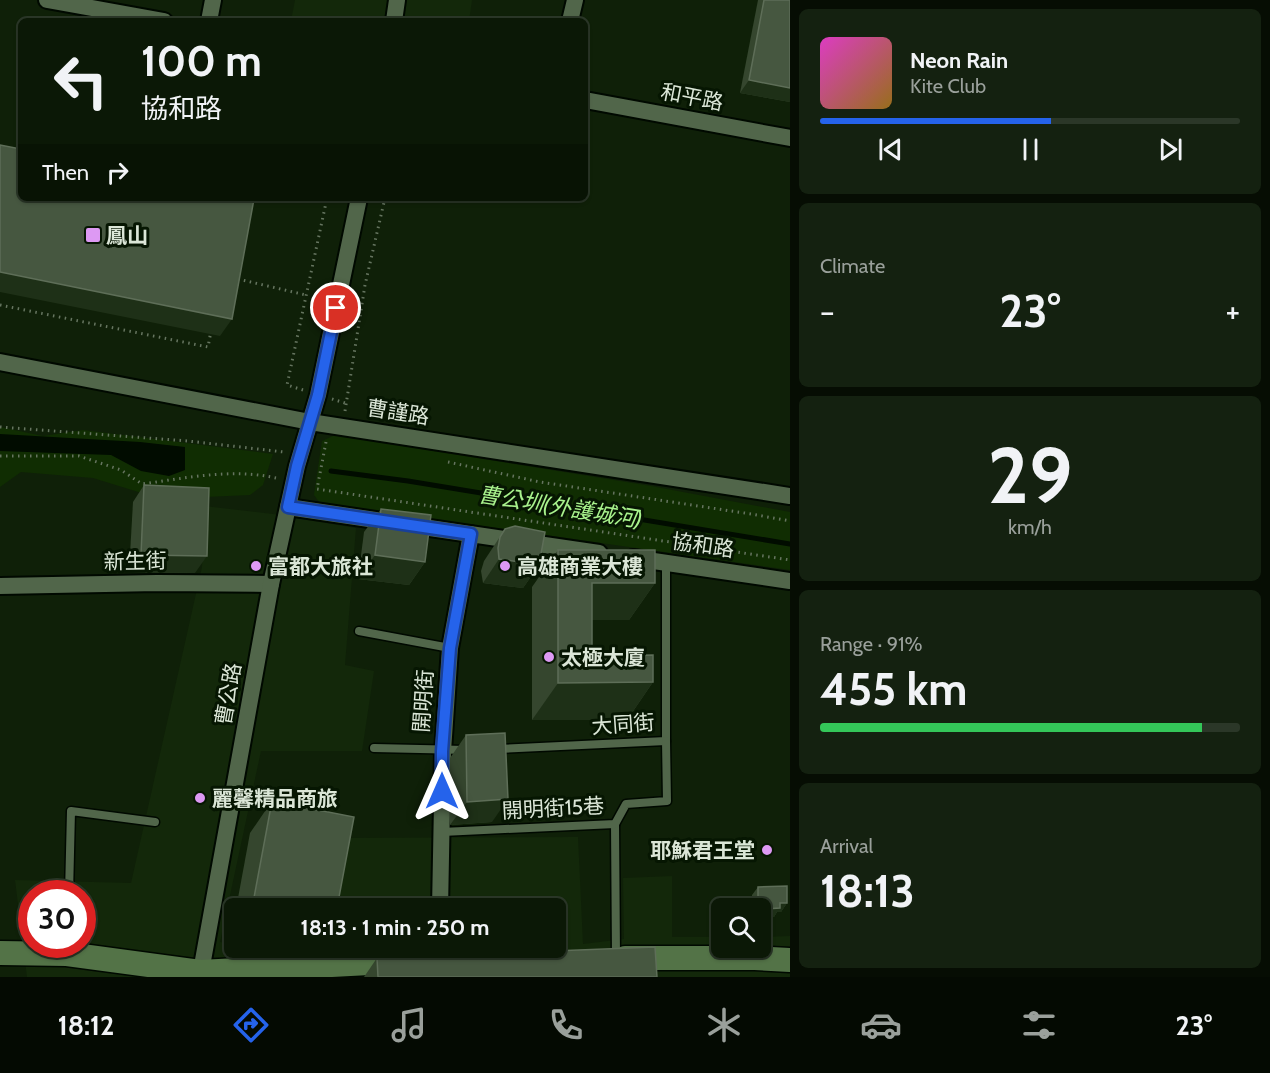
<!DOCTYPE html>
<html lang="en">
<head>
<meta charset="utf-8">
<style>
  :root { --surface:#0b1806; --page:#142110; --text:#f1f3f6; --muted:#9aa09b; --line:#2b3728; --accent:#2563eb }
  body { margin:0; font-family:Cabin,"Noto Sans TC",sans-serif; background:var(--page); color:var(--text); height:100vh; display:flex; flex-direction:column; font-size:22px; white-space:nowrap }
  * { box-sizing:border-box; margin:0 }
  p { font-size:20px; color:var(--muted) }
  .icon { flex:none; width:33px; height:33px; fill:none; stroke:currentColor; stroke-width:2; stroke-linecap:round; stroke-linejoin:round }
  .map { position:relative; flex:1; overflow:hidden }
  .panel { display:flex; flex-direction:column; gap:9px; padding:9px; background:#060d03; width:480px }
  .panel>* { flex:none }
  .banner { position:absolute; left:18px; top:18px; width:570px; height:183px; border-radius:9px; box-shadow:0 2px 4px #0004,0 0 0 2px var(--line); background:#0b1806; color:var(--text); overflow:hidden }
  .fabs { position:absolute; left:711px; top:898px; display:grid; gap:12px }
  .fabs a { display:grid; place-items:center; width:60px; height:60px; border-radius:9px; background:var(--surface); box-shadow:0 2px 4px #0004,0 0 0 2px var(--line); font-size:30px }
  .speed { position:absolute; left:18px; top:880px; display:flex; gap:12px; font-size:30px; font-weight:700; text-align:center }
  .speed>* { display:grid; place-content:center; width:78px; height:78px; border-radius:50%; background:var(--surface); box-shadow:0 2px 4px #0004,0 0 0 2px var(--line); line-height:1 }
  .speed .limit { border:9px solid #d22; background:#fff; color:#111 }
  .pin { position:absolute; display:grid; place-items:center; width:51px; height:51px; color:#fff; margin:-26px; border:3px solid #fff; border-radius:50%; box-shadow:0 2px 6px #0007 }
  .me { position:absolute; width:66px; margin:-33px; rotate:0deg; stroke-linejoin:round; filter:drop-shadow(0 0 4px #0008) }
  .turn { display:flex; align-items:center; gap:21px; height:126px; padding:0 24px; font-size:27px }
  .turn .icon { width:78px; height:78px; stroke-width:2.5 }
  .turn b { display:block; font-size:42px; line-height:51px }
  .then { display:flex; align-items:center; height:57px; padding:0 24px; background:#0003; gap:12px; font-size:22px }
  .big { font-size:45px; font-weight:800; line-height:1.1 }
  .panel .widget { flex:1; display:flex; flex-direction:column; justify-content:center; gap:9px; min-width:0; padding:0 21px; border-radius:9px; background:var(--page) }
  .panel .dial { align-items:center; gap:0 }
  .dial b { font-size:78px; line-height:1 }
  .song { display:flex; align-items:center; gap:18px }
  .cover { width:72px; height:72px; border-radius:9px; background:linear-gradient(135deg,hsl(310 70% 55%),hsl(40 70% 35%)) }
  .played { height:6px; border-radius:3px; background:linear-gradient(90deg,var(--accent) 55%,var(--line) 55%) }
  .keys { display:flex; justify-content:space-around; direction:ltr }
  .heat { display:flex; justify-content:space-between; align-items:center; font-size:33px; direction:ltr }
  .charge { height:9px; border-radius:4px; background:linear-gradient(90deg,#34c759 91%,var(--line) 0) }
  .trip { position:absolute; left:224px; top:898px; width:342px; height:60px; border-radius:9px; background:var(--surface); box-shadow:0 2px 4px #0004,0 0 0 2px var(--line); font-weight:800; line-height:60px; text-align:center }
  .menu { display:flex; height:96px; justify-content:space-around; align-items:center; background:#040a02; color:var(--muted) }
  .menu .icon { width:42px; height:42px }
  .menu .on { color:var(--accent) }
  .menu b { font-size:27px; color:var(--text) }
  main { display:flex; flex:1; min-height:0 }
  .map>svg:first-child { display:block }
  .built { fill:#13280a; fill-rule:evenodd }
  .green { fill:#102d02 }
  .water { fill:#010c00 }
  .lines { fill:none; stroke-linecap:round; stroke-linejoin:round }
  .stream { stroke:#010c00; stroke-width:5 }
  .lane-casing { stroke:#000900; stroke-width:11 }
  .street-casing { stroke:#000900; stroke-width:20 }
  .secondary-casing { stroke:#000900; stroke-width:27 }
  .path { stroke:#667560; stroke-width:3; stroke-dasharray:1.5 4.5; stroke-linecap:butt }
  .lane { stroke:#51664a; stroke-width:8 }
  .street { stroke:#51664a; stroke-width:16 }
  .secondary { stroke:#537347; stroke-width:24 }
  .wall { fill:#35462e }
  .shaded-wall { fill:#1e3017 }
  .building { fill:#465740; stroke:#5e6e58; stroke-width:1.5 }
  .route-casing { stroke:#184099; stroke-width:15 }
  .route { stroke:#2563eb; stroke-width:10 }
  .poi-dot { fill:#dd99f3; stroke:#061602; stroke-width:2 }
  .labels { text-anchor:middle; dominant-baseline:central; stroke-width:6; stroke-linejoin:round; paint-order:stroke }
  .street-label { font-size:21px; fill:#dbe6d7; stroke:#061602 }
  .poi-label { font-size:21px; font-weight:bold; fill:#dbe6d7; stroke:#061602; text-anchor:start }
  .water-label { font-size:22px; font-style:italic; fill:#a9f38d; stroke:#061602 }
</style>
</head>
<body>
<main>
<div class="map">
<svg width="790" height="977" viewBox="0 0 790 977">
  <rect width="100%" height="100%" fill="#0f2008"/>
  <g class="built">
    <polygon points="295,0 472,0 469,21 291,21"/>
    <path d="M204 506 273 514 356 528 345 665 374 671 362 751H261L220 942 234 943V948H555V909H325L337 838 578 837 583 944 624 939 623 878 672 876V937H721L722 948H760L761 937 790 936V977H27L15 880 131 883 202 567ZM32 894H82V945H32Z"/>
  </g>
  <g class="green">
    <polygon points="0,427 43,436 83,430 273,454 263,485 250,495 161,499 93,478 21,472 0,487"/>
    <polygon points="335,435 651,486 790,512 790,570 320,503 314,495 322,441"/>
  </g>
  <polygon class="water" points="0,434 140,442 185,447 185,470 169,476 141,471 111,455 0,451"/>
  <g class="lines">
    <polyline class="stream" points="331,471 408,481 790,544"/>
    <g class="lane-casing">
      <g id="lane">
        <polyline points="359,631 450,648"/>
        <polyline points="374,748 466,750"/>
        <polyline points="497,749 666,741 666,563"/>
        <polyline points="615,824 616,958"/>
        <polyline points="442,832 615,824 626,804 667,801 666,741"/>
        <polyline points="69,894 71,811 155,822"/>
      </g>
    </g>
    <g class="street-casing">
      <g id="street">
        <polyline points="47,0 164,21"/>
        <polyline points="209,21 213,0"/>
        <polyline points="394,21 397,0"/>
        <polyline points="570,21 575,0"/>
        <polyline points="585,100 790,138"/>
        <polyline points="0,362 310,422 790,496"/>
        <polyline points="288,507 599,553"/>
        <polyline points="633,558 790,581"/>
        <polyline points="0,586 157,583 271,584"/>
        <polyline points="440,909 443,751 450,648 471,534"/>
        <polyline points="438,959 438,948"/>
        <polyline points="200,977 271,584 297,466 318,395 359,198"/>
      </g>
    </g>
    <g class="secondary-casing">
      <g id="secondary">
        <polyline points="0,953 67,954 200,972 407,961"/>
        <polyline points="625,958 755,958 790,960"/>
      </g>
    </g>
    <g class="path">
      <polyline points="238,279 306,295"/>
      <polyline points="0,305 208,347 211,331"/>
      <polyline points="303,390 287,385 327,198"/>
      <polyline points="332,399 345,403"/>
      <polyline points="345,411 365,285 385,198"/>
      <polyline points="0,427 188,441 284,452"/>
      <polyline points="326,442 317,489 790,560"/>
      <path d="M0 456H79L121 470 142 484C187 478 231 468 276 478"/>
      <polyline points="448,462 540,482 751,514 790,521"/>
    </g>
    <use href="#lane" class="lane"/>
    <use href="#street" class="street"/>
    <use href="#secondary" class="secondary"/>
  </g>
  <g class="wall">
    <polygon points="758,0 790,0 790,102 740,93"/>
    <polygon points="144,485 195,573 129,572 133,502"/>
    <polygon points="381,509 425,562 409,585 358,579 364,532"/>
    <polygon points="505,529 539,565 523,588 483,583 481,571 484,561"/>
    <polygon points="558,550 655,583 629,620 592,620 592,656 653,682 627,720 532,720 532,587"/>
    <polygon points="466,735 492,822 450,825 450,758"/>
    <polygon points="272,801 337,908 336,909 236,909 250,833"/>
    <polygon points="758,887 787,903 781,912 777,912 774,917 760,917 760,909 752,909 752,895"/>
    <polygon points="234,917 234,935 231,934"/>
    <polygon points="377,958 657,977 364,977"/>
  </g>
  <g class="shaded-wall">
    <polygon points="749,80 790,88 790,102 740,93"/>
    <polygon points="0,272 232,319 220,336 0,292"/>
    <polygon points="141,555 207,556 195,573 129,572"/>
    <polygon points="375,555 425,562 409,585 358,579"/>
    <polygon points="499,559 539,565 523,588 483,583"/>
    <polygon points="592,583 655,583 629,620 566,620"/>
    <polygon points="653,682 627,720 532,720 558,683"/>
    <polygon points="508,799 492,822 450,825 467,802"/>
    <polygon points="253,903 284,909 248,909"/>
    <polygon points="758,903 766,903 760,912 760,909 754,909"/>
    <polygon points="780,903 787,903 781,912 777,912 774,917 760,917 766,909"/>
    <polygon points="320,905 337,908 336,909 317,909"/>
  </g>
  <g class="building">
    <polygon points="764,0 790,0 790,88 749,80"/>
    <polygon points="0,145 21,149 21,198 250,198 254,199 232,319 0,272"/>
    <polygon points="144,485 209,488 207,556 141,555"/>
    <polygon points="381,509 431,515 425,562 375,555"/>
    <polygon points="515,526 545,532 539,565 499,559 498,548 500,537 505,529"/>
    <polygon points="558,550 655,550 655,583 592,583 592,656 653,655 653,682 558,683"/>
    <polygon points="505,733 508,799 467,802 466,735"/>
    <polygon points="272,801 354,817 337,908 320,905 319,909 284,909 253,903"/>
    <polygon points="787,886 787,903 780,903 780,908 766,909 766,903 758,903 758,887"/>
    <polygon points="655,947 657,977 378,977 377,958"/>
  </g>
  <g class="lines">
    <g class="route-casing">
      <polyline id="route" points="336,308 318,395 297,466 288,507 471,534 450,648 442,751 442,791"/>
    </g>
    <use href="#route" class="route"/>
  </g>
  <g class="poi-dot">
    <rect x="85" y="227" width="16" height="16" rx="3"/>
    <circle cx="256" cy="566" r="6"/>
    <circle cx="505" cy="566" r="6"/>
    <circle cx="549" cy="657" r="6"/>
    <circle cx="200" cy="798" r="6"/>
    <circle cx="767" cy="850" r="6"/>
  </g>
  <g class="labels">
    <g class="street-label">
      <text transform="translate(692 97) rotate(11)">和平路</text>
      <text transform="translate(398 412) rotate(9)">曹謹路</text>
      <text transform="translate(703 545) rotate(8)">協和路</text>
      <text transform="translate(135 561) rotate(-1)">新生街</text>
      <text transform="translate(228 694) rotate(-80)">曹公路</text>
      <text transform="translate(423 701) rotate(-86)">開明街</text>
      <text transform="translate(623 724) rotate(-4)">大同街</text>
      <text transform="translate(553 808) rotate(-3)">開明街15巷</text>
    </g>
    <g class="poi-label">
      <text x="106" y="235">鳳山</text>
      <text x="268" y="566">富都大旅社</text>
      <text x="517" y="566">高雄商業大樓</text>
      <text x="561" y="657">太極大廈</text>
      <text x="212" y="798">麗馨精品商旅</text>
      <text x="755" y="850" text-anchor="end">耶穌君王堂</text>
    </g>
    <g class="water-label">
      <text transform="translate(560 507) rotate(9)">曹公圳(外護城河)</text>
    </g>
  </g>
</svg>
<div class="fabs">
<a><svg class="icon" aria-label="search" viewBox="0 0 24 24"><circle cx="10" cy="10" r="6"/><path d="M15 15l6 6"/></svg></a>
</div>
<div class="speed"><div class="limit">30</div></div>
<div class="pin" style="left:336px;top:308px;background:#d93025"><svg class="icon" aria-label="arrive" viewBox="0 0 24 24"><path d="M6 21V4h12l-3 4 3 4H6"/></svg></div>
<svg class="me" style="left:442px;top:791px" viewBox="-20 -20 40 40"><path d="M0-17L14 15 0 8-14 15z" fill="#2563eb" stroke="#fff" stroke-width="4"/></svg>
<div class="trip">18:13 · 1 min · 250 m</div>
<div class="banner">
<div class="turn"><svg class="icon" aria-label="left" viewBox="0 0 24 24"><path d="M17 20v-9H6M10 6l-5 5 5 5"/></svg><div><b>100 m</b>協和路</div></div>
<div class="then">Then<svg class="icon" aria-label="right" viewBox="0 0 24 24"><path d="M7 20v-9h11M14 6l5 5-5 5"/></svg></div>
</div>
</div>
<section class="panel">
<div class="widget">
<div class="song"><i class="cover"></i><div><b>Neon Rain</b><p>Kite Club</p></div></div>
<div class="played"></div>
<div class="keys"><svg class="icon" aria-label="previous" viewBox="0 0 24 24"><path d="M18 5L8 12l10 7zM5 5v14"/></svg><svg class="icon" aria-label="pause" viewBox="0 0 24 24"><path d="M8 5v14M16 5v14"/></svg><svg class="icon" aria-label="next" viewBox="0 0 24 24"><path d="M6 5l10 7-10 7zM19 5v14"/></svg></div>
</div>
<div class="widget"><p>Climate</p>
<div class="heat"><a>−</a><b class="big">23°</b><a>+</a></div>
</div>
<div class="widget dial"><b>29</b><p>km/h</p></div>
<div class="widget"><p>Range · 91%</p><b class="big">455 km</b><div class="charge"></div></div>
<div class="widget"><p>Arrival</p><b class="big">18:13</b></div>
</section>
</main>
<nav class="menu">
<b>18:12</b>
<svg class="icon on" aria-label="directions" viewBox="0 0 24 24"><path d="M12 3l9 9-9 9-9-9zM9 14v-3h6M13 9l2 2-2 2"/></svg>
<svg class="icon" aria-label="music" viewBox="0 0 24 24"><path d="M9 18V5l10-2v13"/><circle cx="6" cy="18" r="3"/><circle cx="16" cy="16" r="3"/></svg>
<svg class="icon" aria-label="phone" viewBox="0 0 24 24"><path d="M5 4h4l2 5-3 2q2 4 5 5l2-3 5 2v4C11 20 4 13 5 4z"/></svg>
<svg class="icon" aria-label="climate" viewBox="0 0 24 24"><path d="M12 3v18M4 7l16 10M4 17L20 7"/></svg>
<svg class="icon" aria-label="car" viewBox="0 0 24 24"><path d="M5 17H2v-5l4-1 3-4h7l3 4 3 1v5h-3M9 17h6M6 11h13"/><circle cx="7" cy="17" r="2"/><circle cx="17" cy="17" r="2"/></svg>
<svg class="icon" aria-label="filters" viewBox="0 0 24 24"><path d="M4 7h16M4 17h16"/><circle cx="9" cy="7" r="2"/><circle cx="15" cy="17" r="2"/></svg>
<b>23°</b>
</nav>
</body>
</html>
